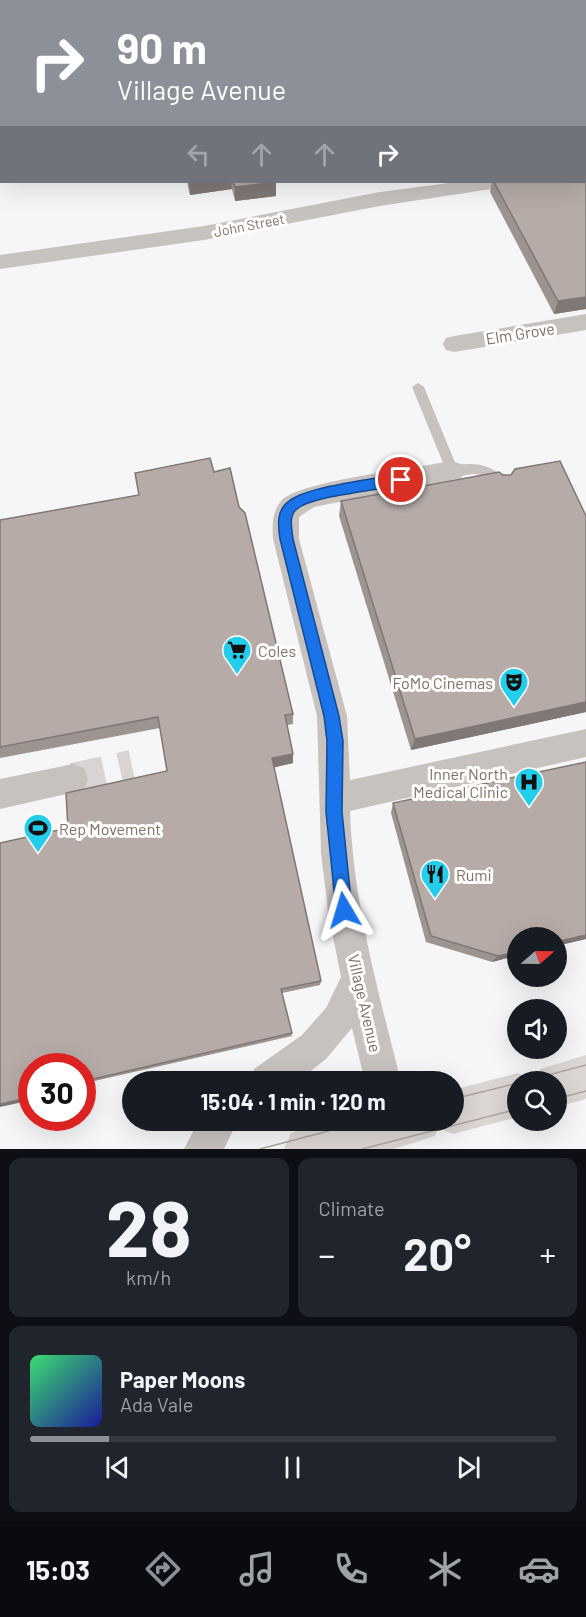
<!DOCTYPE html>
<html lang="en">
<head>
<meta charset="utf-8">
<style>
  :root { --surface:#171b24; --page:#20242c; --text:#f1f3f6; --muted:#9ea1a6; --line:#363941; --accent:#8c9099 }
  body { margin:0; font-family:Barlow,sans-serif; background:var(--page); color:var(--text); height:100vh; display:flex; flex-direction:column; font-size:22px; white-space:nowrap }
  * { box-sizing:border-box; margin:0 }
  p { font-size:20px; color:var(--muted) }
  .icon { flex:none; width:33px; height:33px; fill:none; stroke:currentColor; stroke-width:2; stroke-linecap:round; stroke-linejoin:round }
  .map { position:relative; height:1149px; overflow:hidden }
  .details { display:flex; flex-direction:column; gap:9px; padding:9px; background:#0d0f14; flex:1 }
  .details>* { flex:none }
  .top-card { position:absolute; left:0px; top:0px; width:586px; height:183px; box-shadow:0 6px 24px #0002; background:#8c9099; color:#fff; overflow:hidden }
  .needle { width:39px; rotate:70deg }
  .fabs { position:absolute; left:507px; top:927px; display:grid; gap:12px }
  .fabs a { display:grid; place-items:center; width:60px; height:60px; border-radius:50%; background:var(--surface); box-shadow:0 6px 24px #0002; font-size:30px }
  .speed { position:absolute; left:18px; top:1053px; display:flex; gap:12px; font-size:30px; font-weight:700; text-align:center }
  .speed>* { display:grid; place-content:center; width:78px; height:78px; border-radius:50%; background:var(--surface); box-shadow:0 6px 24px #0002; line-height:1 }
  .speed .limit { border:9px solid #d22; background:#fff; color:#111 }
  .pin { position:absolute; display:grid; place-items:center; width:51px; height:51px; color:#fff; margin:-26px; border:3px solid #fff; border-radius:50%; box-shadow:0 2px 6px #0007 }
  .me { position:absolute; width:66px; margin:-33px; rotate:353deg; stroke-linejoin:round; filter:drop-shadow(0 0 4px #0008) }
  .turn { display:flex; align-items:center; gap:21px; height:126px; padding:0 18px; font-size:27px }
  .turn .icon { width:78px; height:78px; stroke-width:2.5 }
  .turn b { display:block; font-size:42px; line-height:51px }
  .lanes { display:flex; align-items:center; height:57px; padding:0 18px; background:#0003; justify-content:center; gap:30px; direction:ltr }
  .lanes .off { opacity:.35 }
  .big { font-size:45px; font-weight:700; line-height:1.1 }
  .details .tile { flex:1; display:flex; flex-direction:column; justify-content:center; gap:9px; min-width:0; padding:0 21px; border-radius:12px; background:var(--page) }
  .details .dial { align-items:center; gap:0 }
  .dial b { font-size:78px; line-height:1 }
  .song { display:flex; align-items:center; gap:18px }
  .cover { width:72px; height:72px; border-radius:9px; background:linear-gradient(135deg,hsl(140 70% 55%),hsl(240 70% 35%)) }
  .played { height:6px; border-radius:3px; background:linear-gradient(90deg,var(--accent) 15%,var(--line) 15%) }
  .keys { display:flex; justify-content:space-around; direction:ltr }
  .heat { display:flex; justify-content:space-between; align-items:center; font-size:33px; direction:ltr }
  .details .tiles { flex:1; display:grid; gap:9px; grid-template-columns:1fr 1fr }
  .tile:last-child { grid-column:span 2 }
  .trip { position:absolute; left:122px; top:1071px; width:342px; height:60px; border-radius:30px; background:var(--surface); box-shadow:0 6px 24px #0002; font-weight:700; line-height:60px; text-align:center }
  .dock { display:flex; height:96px; justify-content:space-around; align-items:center; background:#090b0e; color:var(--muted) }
  .dock .icon { width:42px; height:42px }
  .dock .current { color:var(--accent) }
  .dock b { font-size:27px; color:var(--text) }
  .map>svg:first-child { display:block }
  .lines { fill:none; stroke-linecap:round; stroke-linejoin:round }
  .street-tunnel { stroke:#d9d4d3; stroke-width:32; stroke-dasharray:32 16; stroke-linecap:butt }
  .lane { fill:#c8c2bf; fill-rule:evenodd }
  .street { fill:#c8c2bf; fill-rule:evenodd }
  .primary { fill:#dcd6d3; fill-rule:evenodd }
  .tram { stroke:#ada49e; stroke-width:1.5 }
  .wall { fill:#9d938f }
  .shaded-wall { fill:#7f7874 }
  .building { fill:#b6aba6; stroke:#7f7874; stroke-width:1.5 }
  .route { fill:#1a73e8; stroke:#114b97; stroke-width:1.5 }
  .labels { text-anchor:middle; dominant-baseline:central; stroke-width:6; stroke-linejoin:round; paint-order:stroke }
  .far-street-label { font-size:14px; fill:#836e62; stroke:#fff }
  .street-label { font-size:16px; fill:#836e62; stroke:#fff }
  .poi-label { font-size:16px; fill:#836e62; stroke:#fff; text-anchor:start }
</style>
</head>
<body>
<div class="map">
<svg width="586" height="1149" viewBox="0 0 586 1149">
  <rect width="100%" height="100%" fill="#f6f6f9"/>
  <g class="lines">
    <polyline class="street-tunnel" points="73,779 132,766"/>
    <g class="lane">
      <rect x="0" y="146" width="2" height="6"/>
      <path d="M418 383 424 387 456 465C477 462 497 465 508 485L506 489H498C476 462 470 481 448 475L412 387Z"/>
    </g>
    <g class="street">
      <polygon points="363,0 379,0 380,2 363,2"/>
      <polygon points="566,0 582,0 583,2 566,2"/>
      <rect x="0" y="89" width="2" height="12"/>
      <rect x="585" y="163" width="1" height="12"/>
      <polygon points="456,182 508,182 505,187 498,188 380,206 204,240 0,269 0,255 204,226 380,192"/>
      <polygon points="586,314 586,330 454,352 446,350 443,344 446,338 454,336"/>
      <path d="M452 461 461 464 465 471 461 478 314 507 299 517V539L347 716 350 780 586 729V757L350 811C353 903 379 993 401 1082H365L352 1028 326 1059 297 1082H249L254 1069 302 1035 326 1008 341 977 328 911 321 853 317 716 273 539C272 525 272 511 282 500 301 481 420 467 452 461Z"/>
      <polygon points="73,764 84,768 88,779 84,790 0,809 0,779"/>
      <polygon points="199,1120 238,1120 224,1149 184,1149"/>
    </g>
    <g class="primary">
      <polygon points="586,1055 586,1099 556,1107 556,1082 535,1082 540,1069"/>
      <polygon points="518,1073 534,1082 518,1082 518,1117 453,1134 438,1128 435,1136 394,1149 284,1149 291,1133 330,1120 453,1120 453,1090"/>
    </g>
    <g class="tram">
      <polyline points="522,1082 586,1065"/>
      <polyline points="453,1099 518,1083"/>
      <polyline points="556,1099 586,1091"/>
      <polyline points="260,1149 370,1120"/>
      <polyline points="362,1149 518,1109"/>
    </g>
  </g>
  <g class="wall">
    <polygon points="586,175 586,309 554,314 490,192 492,182 585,182"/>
    <polygon points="187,182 276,182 276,196 235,201 232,189 190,195"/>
    <polygon points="214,472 239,507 293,714 293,724 287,725 293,763 274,767 321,981 320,985 282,993 292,1036 90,1082 90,1085 82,1087 68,828 167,771 160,728 0,758 0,520 139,495"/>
    <polygon points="503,475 586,516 586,712 411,750 339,516 341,501"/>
    <polygon points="586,762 586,939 556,946 556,938 518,938 518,955 492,962 426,942 391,813 393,803"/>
  </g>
  <g class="shaded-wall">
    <rect x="585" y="138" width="1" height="13"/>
    <polygon points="189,182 231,182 232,189 190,195"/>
    <polygon points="276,182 276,196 235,201 235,187"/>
    <polygon points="359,182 371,182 359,183"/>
    <polygon points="586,297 586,309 554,314 558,301"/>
    <polygon points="586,702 586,712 411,750 415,739"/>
    <polygon points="293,754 293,763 272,768 272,758"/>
    <polygon points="586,935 586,939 556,946 556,942"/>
    <polygon points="518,952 518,955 492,962 498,956"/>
    <polygon points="84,1081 90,1082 90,1085 82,1087"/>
    <polygon points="32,1097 32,1100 0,1107 0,1104"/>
  </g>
  <g class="building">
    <polygon points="585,19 586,21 586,138 585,138"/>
    <polygon points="585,174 586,175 586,297 558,301 494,182 585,182"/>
    <polygon points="233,182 276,182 235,187"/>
    <polygon points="210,458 214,472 230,468 239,507 245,513 293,714 285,715 293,754 272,758 321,981 281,989 292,1033 84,1081 84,1084 82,1084 82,1066 32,1066 32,1097 0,1104 0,843 68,828 66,793 167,771 158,717 0,747 0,520 139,495 135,473"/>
    <polygon points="560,461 586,516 586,702 415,739 341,501 499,472 503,475 511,475 515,469"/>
    <polygon points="586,762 586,935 556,942 556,938 518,938 518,952 498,956 431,936 393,803"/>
  </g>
  <path class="route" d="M401 474 406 476 408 480 406 483C381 491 313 495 297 509 288 516 292 529 293 539L339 716 343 741 342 812 352 910 350 916 344 918 338 916 336 910 326 812 327 741 324 716 280 539C278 526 276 510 289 501 309 486 374 479 401 474Z"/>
  <defs>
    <g id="supermarket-pin" transform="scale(1.5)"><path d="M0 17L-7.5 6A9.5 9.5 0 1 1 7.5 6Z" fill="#23ceec" stroke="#fff"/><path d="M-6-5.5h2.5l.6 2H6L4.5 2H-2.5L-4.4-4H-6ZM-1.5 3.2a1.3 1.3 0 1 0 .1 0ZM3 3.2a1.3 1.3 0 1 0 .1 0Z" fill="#111"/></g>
    <g id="theatre-pin" transform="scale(1.5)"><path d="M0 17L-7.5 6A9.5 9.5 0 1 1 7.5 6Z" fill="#23ceec" stroke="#fff"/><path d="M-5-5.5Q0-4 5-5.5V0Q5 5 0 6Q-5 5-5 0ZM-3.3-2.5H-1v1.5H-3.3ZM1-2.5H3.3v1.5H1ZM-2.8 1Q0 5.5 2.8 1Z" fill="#111"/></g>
    <g id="hospital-pin" transform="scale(1.5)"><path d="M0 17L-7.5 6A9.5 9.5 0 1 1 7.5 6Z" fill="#23ceec" stroke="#fff"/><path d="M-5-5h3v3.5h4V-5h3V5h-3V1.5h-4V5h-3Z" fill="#111"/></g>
    <g id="stadium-pin" transform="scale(1.5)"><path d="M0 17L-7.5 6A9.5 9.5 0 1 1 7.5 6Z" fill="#23ceec" stroke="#fff"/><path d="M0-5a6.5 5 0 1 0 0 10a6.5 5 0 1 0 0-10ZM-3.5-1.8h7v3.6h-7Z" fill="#111"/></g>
    <g id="restaurant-pin" transform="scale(1.5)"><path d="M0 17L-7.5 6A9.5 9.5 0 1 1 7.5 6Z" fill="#23ceec" stroke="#fff"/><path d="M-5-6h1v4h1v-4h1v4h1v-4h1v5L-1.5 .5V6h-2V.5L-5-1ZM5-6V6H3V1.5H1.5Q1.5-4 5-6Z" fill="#111"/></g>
  </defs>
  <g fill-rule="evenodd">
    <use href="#supermarket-pin" x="237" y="650"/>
    <use href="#theatre-pin" x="514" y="682"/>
    <use href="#hospital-pin" x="529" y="782"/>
    <use href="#stadium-pin" x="38" y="828"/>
    <use href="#restaurant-pin" x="435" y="874"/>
  </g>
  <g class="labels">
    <g class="far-street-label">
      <text transform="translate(249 225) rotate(-11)">John Street</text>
    </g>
    <g class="street-label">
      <text transform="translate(520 333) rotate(-9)">Elm Grove</text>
      <text transform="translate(365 1003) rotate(77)">Village Avenue</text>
    </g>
    <g class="poi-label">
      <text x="258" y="650">Coles</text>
      <text x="493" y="682" text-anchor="end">FoMo Cinemas</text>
      <text x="508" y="773" text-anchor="end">Inner North<tspan x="508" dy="18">Medical Clinic</tspan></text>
      <text x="59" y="828">Rep Movement</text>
      <text x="456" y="874">Rumi</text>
    </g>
  </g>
</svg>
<div class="fabs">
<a><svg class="needle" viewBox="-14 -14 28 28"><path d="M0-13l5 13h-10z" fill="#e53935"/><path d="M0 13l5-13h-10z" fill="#9ea1a6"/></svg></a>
<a><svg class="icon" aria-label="sound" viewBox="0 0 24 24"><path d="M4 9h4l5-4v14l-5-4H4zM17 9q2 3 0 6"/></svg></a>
<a><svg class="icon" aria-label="search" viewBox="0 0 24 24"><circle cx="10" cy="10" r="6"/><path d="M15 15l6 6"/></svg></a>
</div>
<div class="speed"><div class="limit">30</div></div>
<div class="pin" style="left:401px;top:480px;background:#d93025"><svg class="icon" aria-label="arrive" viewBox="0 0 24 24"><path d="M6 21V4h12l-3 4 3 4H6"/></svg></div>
<svg class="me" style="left:344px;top:910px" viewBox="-20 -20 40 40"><path d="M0-17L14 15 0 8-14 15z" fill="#1a73e8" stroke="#fff" stroke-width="4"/></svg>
<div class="trip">15:04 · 1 min · 120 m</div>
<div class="top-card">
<div class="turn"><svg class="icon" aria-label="right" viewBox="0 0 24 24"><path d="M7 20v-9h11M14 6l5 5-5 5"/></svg><div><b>90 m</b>Village Avenue</div></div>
<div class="lanes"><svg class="icon off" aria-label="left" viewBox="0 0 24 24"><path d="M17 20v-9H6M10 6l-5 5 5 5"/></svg><svg class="icon off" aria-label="ahead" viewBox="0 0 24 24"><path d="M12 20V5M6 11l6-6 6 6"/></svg><svg class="icon off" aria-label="ahead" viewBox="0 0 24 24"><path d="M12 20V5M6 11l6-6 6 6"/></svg><svg class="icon" aria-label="right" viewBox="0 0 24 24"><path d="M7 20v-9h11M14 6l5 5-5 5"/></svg></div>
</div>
</div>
<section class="details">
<div class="tiles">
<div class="tile dial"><b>28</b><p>km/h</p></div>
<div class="tile"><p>Climate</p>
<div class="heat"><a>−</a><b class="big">20°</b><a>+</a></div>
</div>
<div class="tile">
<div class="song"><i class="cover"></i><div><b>Paper Moons</b><p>Ada Vale</p></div></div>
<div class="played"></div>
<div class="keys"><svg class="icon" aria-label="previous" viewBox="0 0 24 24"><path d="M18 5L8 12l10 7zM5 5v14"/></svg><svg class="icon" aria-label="pause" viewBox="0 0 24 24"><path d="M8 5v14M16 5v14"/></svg><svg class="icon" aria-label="next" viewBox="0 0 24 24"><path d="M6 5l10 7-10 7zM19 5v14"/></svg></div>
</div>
</div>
</section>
<nav class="dock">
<b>15:03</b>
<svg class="icon current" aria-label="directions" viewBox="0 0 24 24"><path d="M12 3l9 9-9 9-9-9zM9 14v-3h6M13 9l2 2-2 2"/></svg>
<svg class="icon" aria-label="music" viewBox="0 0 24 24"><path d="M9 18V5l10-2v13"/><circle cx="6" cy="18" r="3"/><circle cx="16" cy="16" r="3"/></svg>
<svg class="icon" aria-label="phone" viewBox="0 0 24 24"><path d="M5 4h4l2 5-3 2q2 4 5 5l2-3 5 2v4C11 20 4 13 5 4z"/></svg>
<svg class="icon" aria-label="climate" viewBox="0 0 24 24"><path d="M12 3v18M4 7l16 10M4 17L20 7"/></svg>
<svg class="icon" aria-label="car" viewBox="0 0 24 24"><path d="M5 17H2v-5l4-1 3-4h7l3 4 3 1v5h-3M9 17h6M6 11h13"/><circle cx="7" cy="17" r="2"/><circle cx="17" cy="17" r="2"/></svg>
</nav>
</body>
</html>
